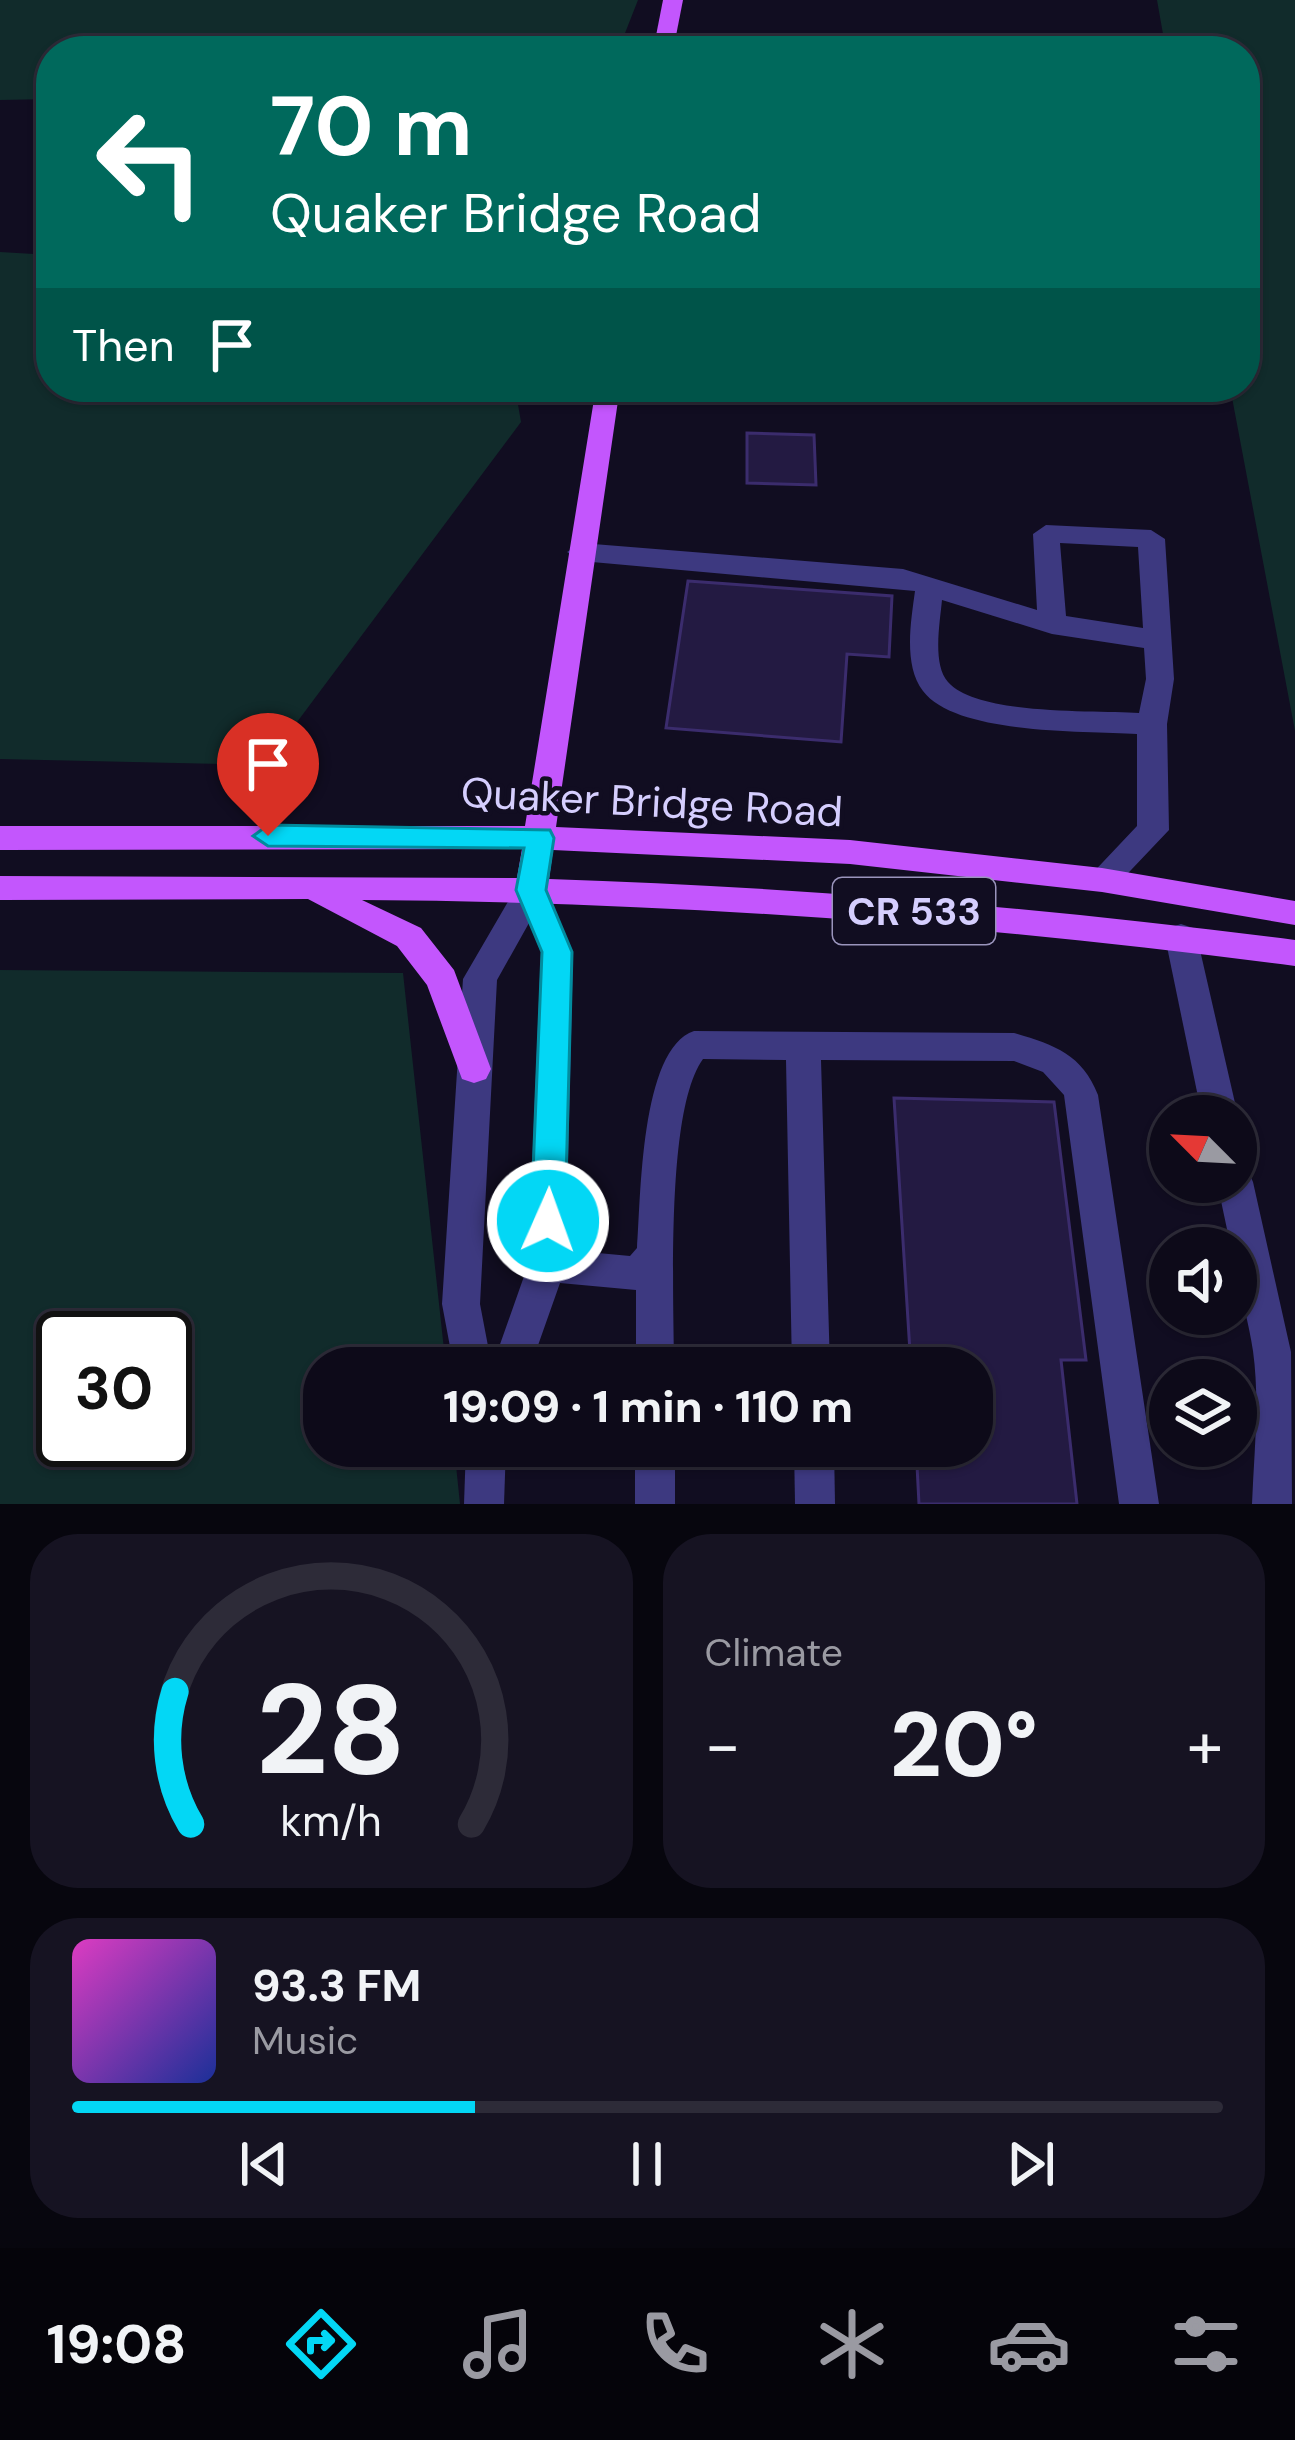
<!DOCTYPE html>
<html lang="en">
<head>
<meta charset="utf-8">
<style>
  :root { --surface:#0d0a19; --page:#161322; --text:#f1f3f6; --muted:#9a9aa2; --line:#2d2b38; --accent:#03d7f5 }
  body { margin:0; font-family:"DM Sans",sans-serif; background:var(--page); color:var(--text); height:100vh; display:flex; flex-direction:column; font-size:45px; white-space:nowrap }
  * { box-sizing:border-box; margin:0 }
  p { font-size:39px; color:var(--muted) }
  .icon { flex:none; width:66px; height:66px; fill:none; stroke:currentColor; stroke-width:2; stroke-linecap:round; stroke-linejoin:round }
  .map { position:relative; height:1504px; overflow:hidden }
  .details { display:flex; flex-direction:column; gap:30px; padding:30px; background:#07060e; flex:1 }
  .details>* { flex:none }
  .hud { position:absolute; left:36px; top:36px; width:1224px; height:366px; border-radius:48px; box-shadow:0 3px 9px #0004,0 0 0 3px var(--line); background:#00695c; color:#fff; overflow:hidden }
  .needle { width:78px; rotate:294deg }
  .buttons { position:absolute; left:1149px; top:1095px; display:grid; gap:24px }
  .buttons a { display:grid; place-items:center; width:108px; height:108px; border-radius:50%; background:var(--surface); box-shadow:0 3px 9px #0004,0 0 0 3px var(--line); font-size:60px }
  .speed { position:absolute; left:36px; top:1311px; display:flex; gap:24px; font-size:60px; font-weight:700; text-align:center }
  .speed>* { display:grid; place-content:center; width:156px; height:156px; border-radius:50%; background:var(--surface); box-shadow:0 3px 9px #0004,0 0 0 3px var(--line); line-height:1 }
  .speed .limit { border:6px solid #111; border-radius:18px; background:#fff; color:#111 }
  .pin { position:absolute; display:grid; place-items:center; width:102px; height:102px; color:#fff; margin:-123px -51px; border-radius:50% 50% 50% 0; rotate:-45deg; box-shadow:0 0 12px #0007 }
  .pin .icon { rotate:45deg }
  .me { position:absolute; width:132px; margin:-66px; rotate:2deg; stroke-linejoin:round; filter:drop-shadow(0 0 9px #0008) }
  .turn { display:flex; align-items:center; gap:42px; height:252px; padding:0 36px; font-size:54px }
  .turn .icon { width:156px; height:156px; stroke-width:2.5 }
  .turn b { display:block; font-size:84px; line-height:102px }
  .then { display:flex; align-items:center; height:114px; padding:0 36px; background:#0003; gap:24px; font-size:45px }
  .big { font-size:90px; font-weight:800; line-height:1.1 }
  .details .card { flex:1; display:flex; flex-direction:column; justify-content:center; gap:18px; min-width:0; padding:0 42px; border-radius:48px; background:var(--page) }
  .details .dial { align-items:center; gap:0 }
  .dial svg { height:312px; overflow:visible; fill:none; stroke:var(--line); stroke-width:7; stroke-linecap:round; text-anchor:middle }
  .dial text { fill:var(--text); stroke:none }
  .song { display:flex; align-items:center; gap:36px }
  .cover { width:144px; height:144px; border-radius:18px; background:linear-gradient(135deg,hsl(310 70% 55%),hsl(230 70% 35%)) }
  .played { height:12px; border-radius:6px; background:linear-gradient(90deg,var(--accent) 35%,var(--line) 35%) }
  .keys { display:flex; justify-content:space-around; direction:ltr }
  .heat { display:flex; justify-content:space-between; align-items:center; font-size:66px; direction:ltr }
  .details .tiles { flex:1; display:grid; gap:30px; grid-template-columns:1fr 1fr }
  .card:last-child { grid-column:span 2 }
  .trip { position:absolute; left:303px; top:1347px; width:690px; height:120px; border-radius:48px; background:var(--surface); box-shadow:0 3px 9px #0004,0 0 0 3px var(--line); font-weight:800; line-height:120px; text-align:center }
  .tabs { display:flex; height:192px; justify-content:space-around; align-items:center; background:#05040a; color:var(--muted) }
  .tabs .icon { width:84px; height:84px }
  .tabs .current { color:var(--accent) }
  .tabs b { font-size:54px; color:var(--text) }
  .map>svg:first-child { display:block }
  .green { fill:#112b2b; fill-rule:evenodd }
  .building { fill:#231a42; stroke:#3b2c6d; stroke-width:3 }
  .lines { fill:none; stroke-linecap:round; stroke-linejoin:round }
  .minor { fill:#3d3980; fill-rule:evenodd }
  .major { fill:#c356fd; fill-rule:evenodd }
  .route { fill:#03d7f5; stroke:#028c9f; stroke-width:3 }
  .labels { text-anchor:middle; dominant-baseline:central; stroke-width:9; stroke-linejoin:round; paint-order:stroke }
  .shield { fill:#110d21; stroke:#9a94bc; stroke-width:3 }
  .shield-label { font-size:39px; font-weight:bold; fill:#d5cefe }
  .street-label { font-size:42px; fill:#d5cefe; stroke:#110d21 }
</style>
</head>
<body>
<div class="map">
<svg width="1295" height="1504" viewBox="0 0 1295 1504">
  <rect width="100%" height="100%" fill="#110d21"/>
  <g class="green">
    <polygon points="0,0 638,0 618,51 51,51 51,99 0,100"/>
    <polygon points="1157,0 1295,0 1295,731 1230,387 1245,387 1245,51 1166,51"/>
    <polygon points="0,252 51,255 51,387 515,387 521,422 265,765 0,759"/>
    <path d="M0 970 403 973 446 1368H324V1446H454L460 1504H0ZM165 1338V1440H63V1338Z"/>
  </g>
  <g class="building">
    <polygon points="747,433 814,435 816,485 747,483"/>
    <polygon points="688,581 892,596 889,657 847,654 841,742 666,728"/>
    <polygon points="894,1098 1054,1102 1086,1360 1061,1360 1077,1504 919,1504 916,1446 972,1446 972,1368 911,1368"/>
  </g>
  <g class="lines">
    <g class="minor">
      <path d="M1046 525 1151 530 1165 539 1174 679 1167 724 1169 830 1113 889H1091L1086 880 1137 826V734C1086 731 956 735 923 691 903 665 911 621 915 591L581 561 567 552 581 543 903 569 1037 610 1033 534ZM1060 543 1138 547 1143 628 1066 616ZM942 600 1052 634 1144 648 1146 679 1139 713C1096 710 978 716 948 682 932 664 940 622 942 600Z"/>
      <path d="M531 878 542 881 573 952 566 1250 630 1256 637 1248C641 1199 640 1049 694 1031L1014 1033C1054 1045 1082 1054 1098 1095L1159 1504H1119L1064 1095 1043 1072 1014 1061 821 1060 830 1368H792L786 1060 703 1059C665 1111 674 1300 674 1368H636V1290L560 1283 530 1368H454L442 1304 463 979 520 881ZM529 923 541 952 528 1265 492 1367 480 1304 497 980Z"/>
      <polygon points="1181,924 1193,928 1197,937 1238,1116 1236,1119 1202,1116 1165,937 1169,928"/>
      <path d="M1236 1167 1248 1171 1253 1182 1291 1352 1292 1504H1252C1254 1453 1260 1402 1253 1351 1248 1316 1236 1284 1236 1248H1231L1217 1182H1236Z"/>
      <polygon points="466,1446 506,1446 504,1504 464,1504"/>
      <rect x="635" y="1446" width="40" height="58"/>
      <polygon points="794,1446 834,1446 835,1504 795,1504"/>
    </g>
    <g class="major">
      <polygon points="663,0 683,0 673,51 653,51"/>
      <path d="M596 387H620L556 827 850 840 1102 868 1295 901V925L1102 892 850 864 553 850 549 879C799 887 1047 908 1295 940V966C985 925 674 902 362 900L421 928 454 970 491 1069 486 1079 474 1083 462 1079 427 985 397 946 308 899 0 900V876L517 878 522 849 0 850V826H525Z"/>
    </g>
  </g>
  <polygon class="route" points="268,825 550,830 554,838 546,890 572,952 565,1221 560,1231 548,1235 536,1231 531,1221 542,952 516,890 524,848 268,846 253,836"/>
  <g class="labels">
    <rect class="shield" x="833" y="878" width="162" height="66" rx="9"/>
    <g class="shield-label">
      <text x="914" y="911">CR 533</text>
    </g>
    <g class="street-label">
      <text transform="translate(652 802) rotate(3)">Quaker Bridge Road</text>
    </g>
  </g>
</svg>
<div class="buttons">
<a><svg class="needle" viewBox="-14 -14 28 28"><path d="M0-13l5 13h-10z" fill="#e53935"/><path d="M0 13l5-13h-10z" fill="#9a9aa2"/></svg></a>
<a><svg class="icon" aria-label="sound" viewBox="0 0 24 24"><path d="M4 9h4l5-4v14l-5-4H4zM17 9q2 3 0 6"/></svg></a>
<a><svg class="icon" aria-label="layers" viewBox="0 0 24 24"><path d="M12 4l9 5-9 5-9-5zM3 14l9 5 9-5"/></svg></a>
</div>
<div class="speed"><div class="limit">30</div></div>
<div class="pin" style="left:268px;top:836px;background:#d93025"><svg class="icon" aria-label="arrive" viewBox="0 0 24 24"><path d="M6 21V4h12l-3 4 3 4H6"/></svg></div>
<svg class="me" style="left:548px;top:1221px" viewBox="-20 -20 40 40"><circle r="17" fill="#03d7f5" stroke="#fff" stroke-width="3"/><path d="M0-11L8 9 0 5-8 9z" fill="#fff"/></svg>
<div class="trip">19:09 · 1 min · 110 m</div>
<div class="hud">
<div class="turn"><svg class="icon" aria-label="left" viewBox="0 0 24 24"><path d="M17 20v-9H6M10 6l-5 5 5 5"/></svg><div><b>70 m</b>Quaker Bridge Road</div></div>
<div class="then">Then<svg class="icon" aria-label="arrive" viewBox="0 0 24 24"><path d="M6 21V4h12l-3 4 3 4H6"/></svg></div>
</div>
</div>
<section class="details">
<div class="tiles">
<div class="card dial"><svg viewBox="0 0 100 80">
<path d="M14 69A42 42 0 1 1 86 69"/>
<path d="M14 69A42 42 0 0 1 10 35" stroke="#03d7f5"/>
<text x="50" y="56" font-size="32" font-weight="700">28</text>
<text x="50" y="72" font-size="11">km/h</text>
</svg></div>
<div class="card"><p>Climate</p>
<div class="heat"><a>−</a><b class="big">20°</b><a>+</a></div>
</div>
<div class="card">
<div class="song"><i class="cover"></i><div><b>93.3 FM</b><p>Music</p></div></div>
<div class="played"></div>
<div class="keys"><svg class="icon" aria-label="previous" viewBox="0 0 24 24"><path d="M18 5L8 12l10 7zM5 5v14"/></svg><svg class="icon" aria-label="pause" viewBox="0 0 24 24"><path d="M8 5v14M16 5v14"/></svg><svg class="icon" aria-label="next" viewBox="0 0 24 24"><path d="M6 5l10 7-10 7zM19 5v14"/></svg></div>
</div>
</div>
</section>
<nav class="tabs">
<b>19:08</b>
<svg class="icon current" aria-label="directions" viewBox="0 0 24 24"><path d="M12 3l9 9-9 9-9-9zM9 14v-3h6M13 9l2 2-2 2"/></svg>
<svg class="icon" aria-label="music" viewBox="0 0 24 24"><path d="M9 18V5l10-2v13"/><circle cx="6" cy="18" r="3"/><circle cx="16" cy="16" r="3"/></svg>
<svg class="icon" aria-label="phone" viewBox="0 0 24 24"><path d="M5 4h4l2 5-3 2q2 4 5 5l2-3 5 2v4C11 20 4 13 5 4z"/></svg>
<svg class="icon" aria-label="climate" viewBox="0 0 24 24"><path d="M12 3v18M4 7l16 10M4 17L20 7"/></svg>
<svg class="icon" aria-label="car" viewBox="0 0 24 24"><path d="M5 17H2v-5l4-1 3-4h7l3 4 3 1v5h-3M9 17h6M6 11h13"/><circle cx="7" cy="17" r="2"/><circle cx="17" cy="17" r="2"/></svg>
<svg class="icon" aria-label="filters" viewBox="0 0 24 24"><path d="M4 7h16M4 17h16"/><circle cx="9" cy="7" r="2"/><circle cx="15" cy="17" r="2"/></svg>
</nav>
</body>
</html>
